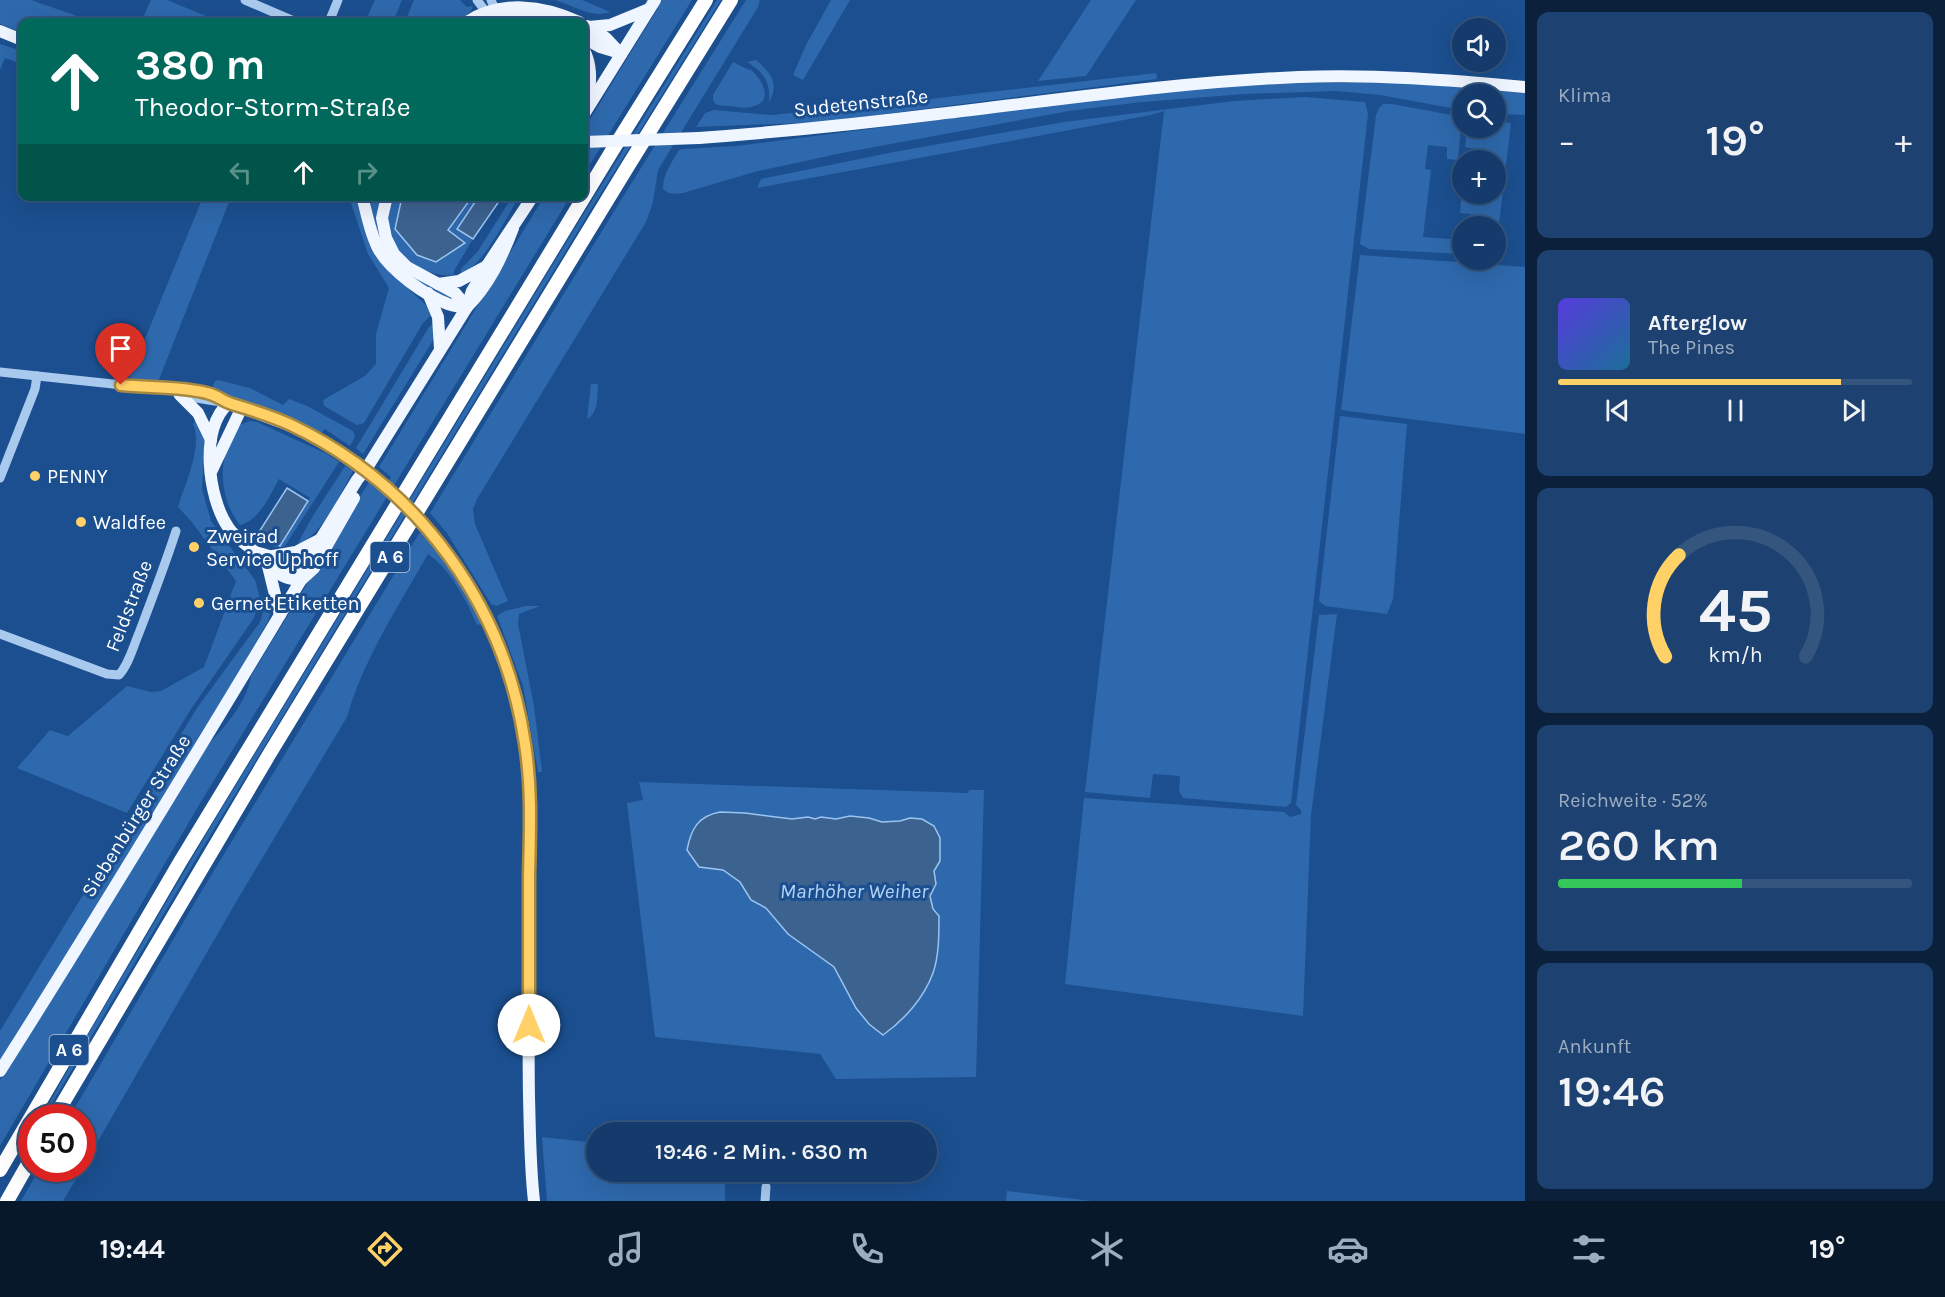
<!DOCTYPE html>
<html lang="de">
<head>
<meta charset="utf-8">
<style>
  :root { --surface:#143b6b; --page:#1d4271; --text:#f1f3f6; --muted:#9dadc1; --line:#33557e; --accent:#ffd166 }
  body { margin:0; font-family:Karla,sans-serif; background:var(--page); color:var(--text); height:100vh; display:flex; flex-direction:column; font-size:22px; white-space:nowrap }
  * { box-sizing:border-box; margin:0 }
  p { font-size:20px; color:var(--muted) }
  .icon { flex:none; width:33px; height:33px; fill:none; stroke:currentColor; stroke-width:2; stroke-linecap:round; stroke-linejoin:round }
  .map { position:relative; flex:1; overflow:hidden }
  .details { display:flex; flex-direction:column; gap:12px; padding:12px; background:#0b203b; width:420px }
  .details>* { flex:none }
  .top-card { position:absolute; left:18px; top:18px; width:570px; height:183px; border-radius:12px; box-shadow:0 6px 24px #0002,0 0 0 2px var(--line); background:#00695c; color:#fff; overflow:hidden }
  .buttons { position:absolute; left:1452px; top:18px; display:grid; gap:12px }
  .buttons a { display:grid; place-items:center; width:54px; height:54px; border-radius:50%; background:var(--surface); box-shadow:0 6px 24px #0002,0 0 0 2px var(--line); font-size:30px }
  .speed { position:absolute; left:18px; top:1104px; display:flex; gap:12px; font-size:30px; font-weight:700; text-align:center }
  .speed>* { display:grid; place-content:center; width:78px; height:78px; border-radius:50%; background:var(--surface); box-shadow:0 6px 24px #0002,0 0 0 2px var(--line); line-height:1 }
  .speed .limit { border:9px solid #d22; background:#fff; color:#111 }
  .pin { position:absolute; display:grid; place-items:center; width:51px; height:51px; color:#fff; margin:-62px -26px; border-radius:50% 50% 50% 0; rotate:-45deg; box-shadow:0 0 6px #0007 }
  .pin .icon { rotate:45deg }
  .me { position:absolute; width:66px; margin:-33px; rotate:0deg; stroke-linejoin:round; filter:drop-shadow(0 0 4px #0008) }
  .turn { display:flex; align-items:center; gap:21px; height:126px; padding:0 18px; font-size:27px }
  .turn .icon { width:78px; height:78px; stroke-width:2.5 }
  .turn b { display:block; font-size:42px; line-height:51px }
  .lanes { display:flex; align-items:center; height:57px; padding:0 18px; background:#0003; justify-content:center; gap:30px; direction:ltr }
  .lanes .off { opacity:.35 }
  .big { font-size:45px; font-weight:600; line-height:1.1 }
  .details .card { flex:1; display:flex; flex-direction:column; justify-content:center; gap:9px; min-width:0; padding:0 21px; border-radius:12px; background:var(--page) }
  .details .dial { align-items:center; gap:0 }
  .dial svg { height:156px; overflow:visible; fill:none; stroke:var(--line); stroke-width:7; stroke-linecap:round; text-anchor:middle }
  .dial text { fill:var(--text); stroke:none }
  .song { display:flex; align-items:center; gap:18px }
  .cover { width:72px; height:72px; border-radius:9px; background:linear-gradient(135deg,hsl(250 70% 55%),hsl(200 70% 35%)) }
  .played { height:6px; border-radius:3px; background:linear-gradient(90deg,var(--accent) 80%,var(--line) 80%) }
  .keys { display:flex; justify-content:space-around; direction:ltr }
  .heat { display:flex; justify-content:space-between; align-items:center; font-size:33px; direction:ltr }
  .charge { height:9px; border-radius:4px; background:linear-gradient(90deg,#34c759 52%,var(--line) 0) }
  .trip { position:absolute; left:586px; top:1122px; width:351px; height:60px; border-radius:30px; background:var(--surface); box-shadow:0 6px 24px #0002,0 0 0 2px var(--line); font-weight:600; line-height:60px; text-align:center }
  .tabs { display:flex; height:96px; justify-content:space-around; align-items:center; background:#08182b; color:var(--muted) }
  .tabs .icon { width:42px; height:42px }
  .tabs .current { color:var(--accent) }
  .tabs b { font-size:27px; color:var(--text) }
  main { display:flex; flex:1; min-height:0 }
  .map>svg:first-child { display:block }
  .green { fill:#2e69ad; fill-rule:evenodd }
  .water { fill:#3c6290; stroke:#9cc4f0; stroke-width:1.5 }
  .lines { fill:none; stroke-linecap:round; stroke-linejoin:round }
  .minor { stroke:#a9c9ee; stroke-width:9 }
  .major { stroke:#f0f6ff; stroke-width:12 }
  .highway { stroke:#fff; stroke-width:14 }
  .major-bridge { stroke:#f0f6ff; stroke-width:12 }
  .route-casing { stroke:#a68842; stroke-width:15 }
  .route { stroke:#ffd166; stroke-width:10 }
  .poi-dot { fill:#ffd166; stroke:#1b4f8f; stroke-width:2 }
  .labels { text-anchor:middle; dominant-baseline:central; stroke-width:6; stroke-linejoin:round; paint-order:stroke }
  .shield { fill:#1b4f8f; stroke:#bbcadd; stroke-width:1.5 }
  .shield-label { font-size:18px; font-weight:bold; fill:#fff }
  .street-label { font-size:20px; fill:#fff; stroke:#1b4f8f }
  .poi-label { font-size:20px; fill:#fff; stroke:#1b4f8f; text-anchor:start }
  .water-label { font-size:21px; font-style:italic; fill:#b5d3f5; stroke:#1b4f8f }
</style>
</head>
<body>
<main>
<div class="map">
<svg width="1525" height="1201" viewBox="0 0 1525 1201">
  <rect width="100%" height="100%" fill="#1b4f8f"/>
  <g class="green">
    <polygon points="0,0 31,0 94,22 22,22 22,33 0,24"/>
    <polygon points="151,0 167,0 218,21 141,22"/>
    <polygon points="375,0 402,0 393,22 365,22"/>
    <polygon points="414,0 460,0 467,7 473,6 471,11 459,22 405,22"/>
    <path d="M555 0H582L610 12C591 19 573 5 555 0Z"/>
    <polygon points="645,0 692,0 584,174 584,129 658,8"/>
    <polygon points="717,0 721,0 595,203 202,849 44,1117 41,1118 83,1043 216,818 586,210"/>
    <polygon points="746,0 760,0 758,7 658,170 653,202 646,222 477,499 473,509 475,524 508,601 497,606 491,604 447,533 430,513 621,200"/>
    <polygon points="831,0 850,0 803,80 793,75 806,45"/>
    <polygon points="1091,0 1136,0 1086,76 1038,81"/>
    <polygon points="0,44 22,51 22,64 5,58 0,70"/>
    <path d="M756 60C772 74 779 83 769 103 771 83 764 72 747 62Z"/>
    <path d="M733 62 749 70 750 69C761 78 775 100 754 106 746 109 738 107 730 106 726 106 720 106 716 104 713 101 713 99 713 95Z"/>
    <polygon points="1156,73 1157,79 822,122 696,127 705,113 714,110 771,115 912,101"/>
    <path d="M1304 83H1414L1525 93V115L1496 114V94H1462V110L1380 95 1336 91 1245 94 1142 102 1069 111 842 153 758 171 683 193C675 194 669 195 663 189 663 174 672 162 679 150L682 149 736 146 1134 95 1211 86Z"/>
    <polygon points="1305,97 1365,102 1368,114 1291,803 1286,807 1183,798 1179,791 1180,776 1153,774 1150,798 1085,792 1164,111 1151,115 757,188 761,179 894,152 1064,122 1234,101"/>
    <polygon points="1383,104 1392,104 1462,117 1458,160 1447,159 1447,147 1428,145 1425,169 1431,170 1423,237 1462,240 1462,254 1369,249 1360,244 1376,115 1379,108"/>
    <polygon points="1496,121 1511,123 1496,249 1496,226 1469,226 1471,214 1460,213 1462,190 1462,194 1496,194 1496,160 1475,160 1476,149 1465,147 1467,128 1496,128"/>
    <polygon points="203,197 231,197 158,382 129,378"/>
    <polygon points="349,197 358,197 388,270 427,306 432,314 423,323 364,423 357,425 324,406 323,400 365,376 376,364 376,334 389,288 368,254"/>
    <path d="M367 197H383C375 219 379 250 398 265 414 278 434 286 451 295L448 301C421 285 388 269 377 237 373 224 371 210 367 197Z"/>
    <path d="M391 197H479L457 229 473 239 455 269 453 275C439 277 410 268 401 256 397 249 391 237 389 230 385 219 388 207 391 197Z"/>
    <path d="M512 197H519C506 218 484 265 461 274V269L478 251Z"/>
    <path d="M544 197H570L199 805 0 1146V1080L104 916 207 746C225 727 247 702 251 676L369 482 381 493 391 477 379 467Z"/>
    <polygon points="1360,255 1525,267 1525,434 1341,410"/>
    <polygon points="434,323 435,334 432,342 363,454 356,448 429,327"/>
    <path d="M218 380 250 388 283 405 289 399 307 406 353 431 355 437 350 446 325 429 319 435C286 414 250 402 212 391L214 382Z"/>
    <path d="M591 384H598C597 396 599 413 587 419Z"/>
    <polygon points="1340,416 1407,424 1393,599 1387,614 1325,606 1319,601"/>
    <path d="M197 418 202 429 205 442 202 489 211 521 255 580 260 598 254 618 191 709 127 813 17 768 50 730 68 736 127 686 151 692 161 691 204 667 236 581 191 521 178 507C185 483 203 447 193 424Z"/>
    <path d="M250 421 257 422 327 454 339 462 285 546C274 550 266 543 257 536L260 533 280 545 310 498 279 479C270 495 260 520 240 525 226 507 220 483 224 461 226 448 234 436 239 425Z"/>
    <path d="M345 466 353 471C340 494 322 536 297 545L311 519Z"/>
    <path d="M420 532 433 547 436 546 458 576 484 623 477 625C466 600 451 570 428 554 398 607 364 658 347 717L239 897 83 1167 82 1118H69L201 892Z"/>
    <polygon points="271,592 271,611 268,621 207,728 0,1062 0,1031 197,708 260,622 267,599"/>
    <polygon points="526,606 540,606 519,614 518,624 534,706 542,772 538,772 523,686 497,616 505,611"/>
    <polygon points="1337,614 1311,815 1303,1016 1065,984 1084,798 1284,812 1290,817 1301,814 1301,810 1296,805 1319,615"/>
    <path d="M639 782 968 793 969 790H984L976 1077 836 1079 820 1054 655 1037 627 803 643 800ZM745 813 792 819 808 817 815 819 821 817 836 819 850 816 869 818 882 822 900 821 910 818 940 838V861L934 871 935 884 930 896 933 909 939 917 856 1008 834 967 788 934 766 908 751 900 740 882 723 870Z"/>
    <polygon points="542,1137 597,1143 597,1172 725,1172 725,1201 547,1201"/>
    <polygon points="40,1168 82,1168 82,1169 63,1201 21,1201"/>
    <polygon points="1007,1191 1092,1201 1006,1201"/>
  </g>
  <g class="water">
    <polygon points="479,196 502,197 473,239 457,229"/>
    <polygon points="402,197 472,197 448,230 465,243 436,262 417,255 395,229"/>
    <polygon points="287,488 308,501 280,546 259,532"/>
    <path d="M720 812 745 813 792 819 808 817 815 819 821 817 836 819 850 816 869 818 882 822 900 821 910 818 922 819 934 826 940 838V861L934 871 936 884 930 896 933 909 939 916C939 935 939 956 933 973 924 998 904 1020 883 1035L869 1024 856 1008 834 967 788 934 766 908 751 900 740 882 723 870 699 867 687 850C691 829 698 816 720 812Z"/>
  </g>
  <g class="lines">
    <g class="minor">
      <polyline points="245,0 296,22"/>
      <polyline points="477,0 489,16"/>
      <polyline points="491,0 494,7 495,17"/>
      <polyline points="329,22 338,0"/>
      <polyline points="0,372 141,387 181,389 208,393 229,403"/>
      <polyline points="178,395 221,402"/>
      <polyline points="0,478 35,389 37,376"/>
      <path d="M0 634 107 674 119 675C129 664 133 647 139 633 152 599 165 565 176 531"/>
      <polyline points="765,1201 766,1187"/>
    </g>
    <g class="major">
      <path d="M467 22C500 0 543 5 579 22"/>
      <path d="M494 22C513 16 530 17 549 22"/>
      <polyline points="587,26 606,38 621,54"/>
      <polyline points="589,27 610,25 649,9"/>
      <polyline points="0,31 22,40"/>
      <polyline points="584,38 600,47 620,53"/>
      <path d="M584 50C593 68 590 84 588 103"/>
      <polyline points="584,114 655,0"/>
      <path d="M699 138C779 132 858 124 938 114 1058 100 1177 82 1299 77 1374 74 1450 80 1525 87"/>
      <path d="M362 196C367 214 370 234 379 250 391 271 426 296 448 304 454 306 461 307 467 307"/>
      <polyline points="387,196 382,218 386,238 394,254 407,267 455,293 467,307"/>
      <polyline points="438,284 459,281 485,267"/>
      <polyline points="428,293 438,317 440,349"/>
      <polyline points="467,306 472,291 486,267 533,196"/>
      <polyline points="180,395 198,413 211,440"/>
      <polyline points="212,470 242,407"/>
      <path d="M427 527C486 596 523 683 529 774 532 820 530 865 529 911 529 973 528 1035 529 1097 530 1132 530 1166 534 1201"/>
      <path d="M255 552C277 557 287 562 301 580"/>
      <polyline points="273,556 296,552 319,540"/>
      <polyline points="268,566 280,615"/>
      <polyline points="302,579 314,568 354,498"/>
      <path d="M301 580C295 579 288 579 283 576 272 571 264 561 255 552 246 544 235 538 228 527 208 498 199 427 229 403L292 426 331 447"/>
      <path d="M0 1071C103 909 202 744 301 580L306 563 357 480 368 466 467 307C489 285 502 257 513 228"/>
    </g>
    <g class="highway">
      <polyline points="54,1118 270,753 628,166 731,0"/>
      <polyline points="0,1170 180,862 612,151 706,0"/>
      <polyline points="7,1201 32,1157"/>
    </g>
    <g class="major-bridge">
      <polyline points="584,142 699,138"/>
      <polyline points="331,447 382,484 427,527"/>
    </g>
  </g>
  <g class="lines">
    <g class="route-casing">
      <path id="route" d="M121 385C149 388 180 386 207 393 216 395 223 401 232 404 252 410 272 416 291 425 419 486 505 606 525 744 532 788 530 832 529 876 529 926 529 975 529 1025"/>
    </g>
    <use href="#route" class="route"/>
  </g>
  <g class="poi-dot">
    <circle cx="35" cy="476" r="6"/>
    <circle cx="81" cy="522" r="6"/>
    <circle cx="194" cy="547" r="6"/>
    <circle cx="199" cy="603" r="6"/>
  </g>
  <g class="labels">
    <g class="shield">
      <rect x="370.5" y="542" width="39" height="30" rx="4.5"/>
      <rect x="49.5" y="1035" width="39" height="30" rx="4.5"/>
    </g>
    <g class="shield-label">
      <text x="390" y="557">A 6</text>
      <text x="69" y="1050">A 6</text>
    </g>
    <g class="street-label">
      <text transform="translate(861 103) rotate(-6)">Sudetenstraße</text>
      <text transform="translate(129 606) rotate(-69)">Feldstraße</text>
      <text transform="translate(136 816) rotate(-58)">Siebenbürger Straße</text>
    </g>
    <g class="poi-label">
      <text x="47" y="476">PENNY</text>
      <text x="93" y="522">Waldfee</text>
      <text x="206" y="536">Zweirad<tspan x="206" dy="23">Service Uphoff</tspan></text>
      <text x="211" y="603">Gernet Etiketten</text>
    </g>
    <g class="water-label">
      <text x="854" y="891">Marhöher Weiher</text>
    </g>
  </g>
</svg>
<div class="buttons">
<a><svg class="icon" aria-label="sound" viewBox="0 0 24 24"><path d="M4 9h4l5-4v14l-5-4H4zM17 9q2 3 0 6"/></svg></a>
<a><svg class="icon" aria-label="search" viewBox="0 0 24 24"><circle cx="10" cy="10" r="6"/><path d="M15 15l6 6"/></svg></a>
<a>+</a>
<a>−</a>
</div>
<div class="speed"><div class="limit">50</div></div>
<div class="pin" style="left:121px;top:385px;background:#d93025"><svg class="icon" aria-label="arrive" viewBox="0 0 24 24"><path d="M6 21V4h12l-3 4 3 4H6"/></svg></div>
<svg class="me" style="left:529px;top:1025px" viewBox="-20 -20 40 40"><circle r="19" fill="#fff"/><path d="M0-13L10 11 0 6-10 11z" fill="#ffd166"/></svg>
<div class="trip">19:46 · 2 Min. · 630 m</div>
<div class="top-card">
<div class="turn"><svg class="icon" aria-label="ahead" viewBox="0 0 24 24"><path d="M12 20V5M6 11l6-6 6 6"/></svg><div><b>380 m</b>Theodor-Storm-Straße</div></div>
<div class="lanes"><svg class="icon off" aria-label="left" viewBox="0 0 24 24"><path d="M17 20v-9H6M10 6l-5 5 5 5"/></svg><svg class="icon" aria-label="ahead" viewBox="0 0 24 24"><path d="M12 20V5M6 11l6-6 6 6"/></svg><svg class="icon off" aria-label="right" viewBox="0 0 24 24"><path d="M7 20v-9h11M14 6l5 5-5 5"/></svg></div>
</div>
</div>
<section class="details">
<div class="card"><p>Klima</p>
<div class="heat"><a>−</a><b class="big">19°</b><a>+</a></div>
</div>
<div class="card">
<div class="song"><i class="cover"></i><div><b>Afterglow</b><p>The Pines</p></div></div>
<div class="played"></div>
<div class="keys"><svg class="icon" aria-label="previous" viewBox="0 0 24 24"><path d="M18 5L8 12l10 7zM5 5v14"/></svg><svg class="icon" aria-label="pause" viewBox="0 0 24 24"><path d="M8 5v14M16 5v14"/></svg><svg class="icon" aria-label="next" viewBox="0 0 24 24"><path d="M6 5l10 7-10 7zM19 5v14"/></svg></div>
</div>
<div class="card dial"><svg viewBox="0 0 100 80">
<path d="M14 69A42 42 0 1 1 86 69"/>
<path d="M14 69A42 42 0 0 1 21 17" stroke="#ffd166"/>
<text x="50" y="56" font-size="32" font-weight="700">45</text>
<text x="50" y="72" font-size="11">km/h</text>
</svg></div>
<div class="card"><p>Reichweite · 52%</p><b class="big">260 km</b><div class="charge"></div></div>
<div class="card"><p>Ankunft</p><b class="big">19:46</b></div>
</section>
</main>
<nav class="tabs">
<b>19:44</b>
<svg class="icon current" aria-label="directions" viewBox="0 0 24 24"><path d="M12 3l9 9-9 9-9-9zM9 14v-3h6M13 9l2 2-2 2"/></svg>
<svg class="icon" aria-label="music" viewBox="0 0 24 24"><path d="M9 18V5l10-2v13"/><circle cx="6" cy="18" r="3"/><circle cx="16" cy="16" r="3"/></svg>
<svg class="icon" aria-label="phone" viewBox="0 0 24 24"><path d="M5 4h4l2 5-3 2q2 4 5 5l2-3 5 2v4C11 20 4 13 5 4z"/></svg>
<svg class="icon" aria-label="climate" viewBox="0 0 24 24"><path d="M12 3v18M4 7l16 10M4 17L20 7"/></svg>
<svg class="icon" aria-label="car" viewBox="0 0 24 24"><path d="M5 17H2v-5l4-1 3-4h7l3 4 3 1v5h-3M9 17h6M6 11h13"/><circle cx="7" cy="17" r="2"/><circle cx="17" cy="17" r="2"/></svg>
<svg class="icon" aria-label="filters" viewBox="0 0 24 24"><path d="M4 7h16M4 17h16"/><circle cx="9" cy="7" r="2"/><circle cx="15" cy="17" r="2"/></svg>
<b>19°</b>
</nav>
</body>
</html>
